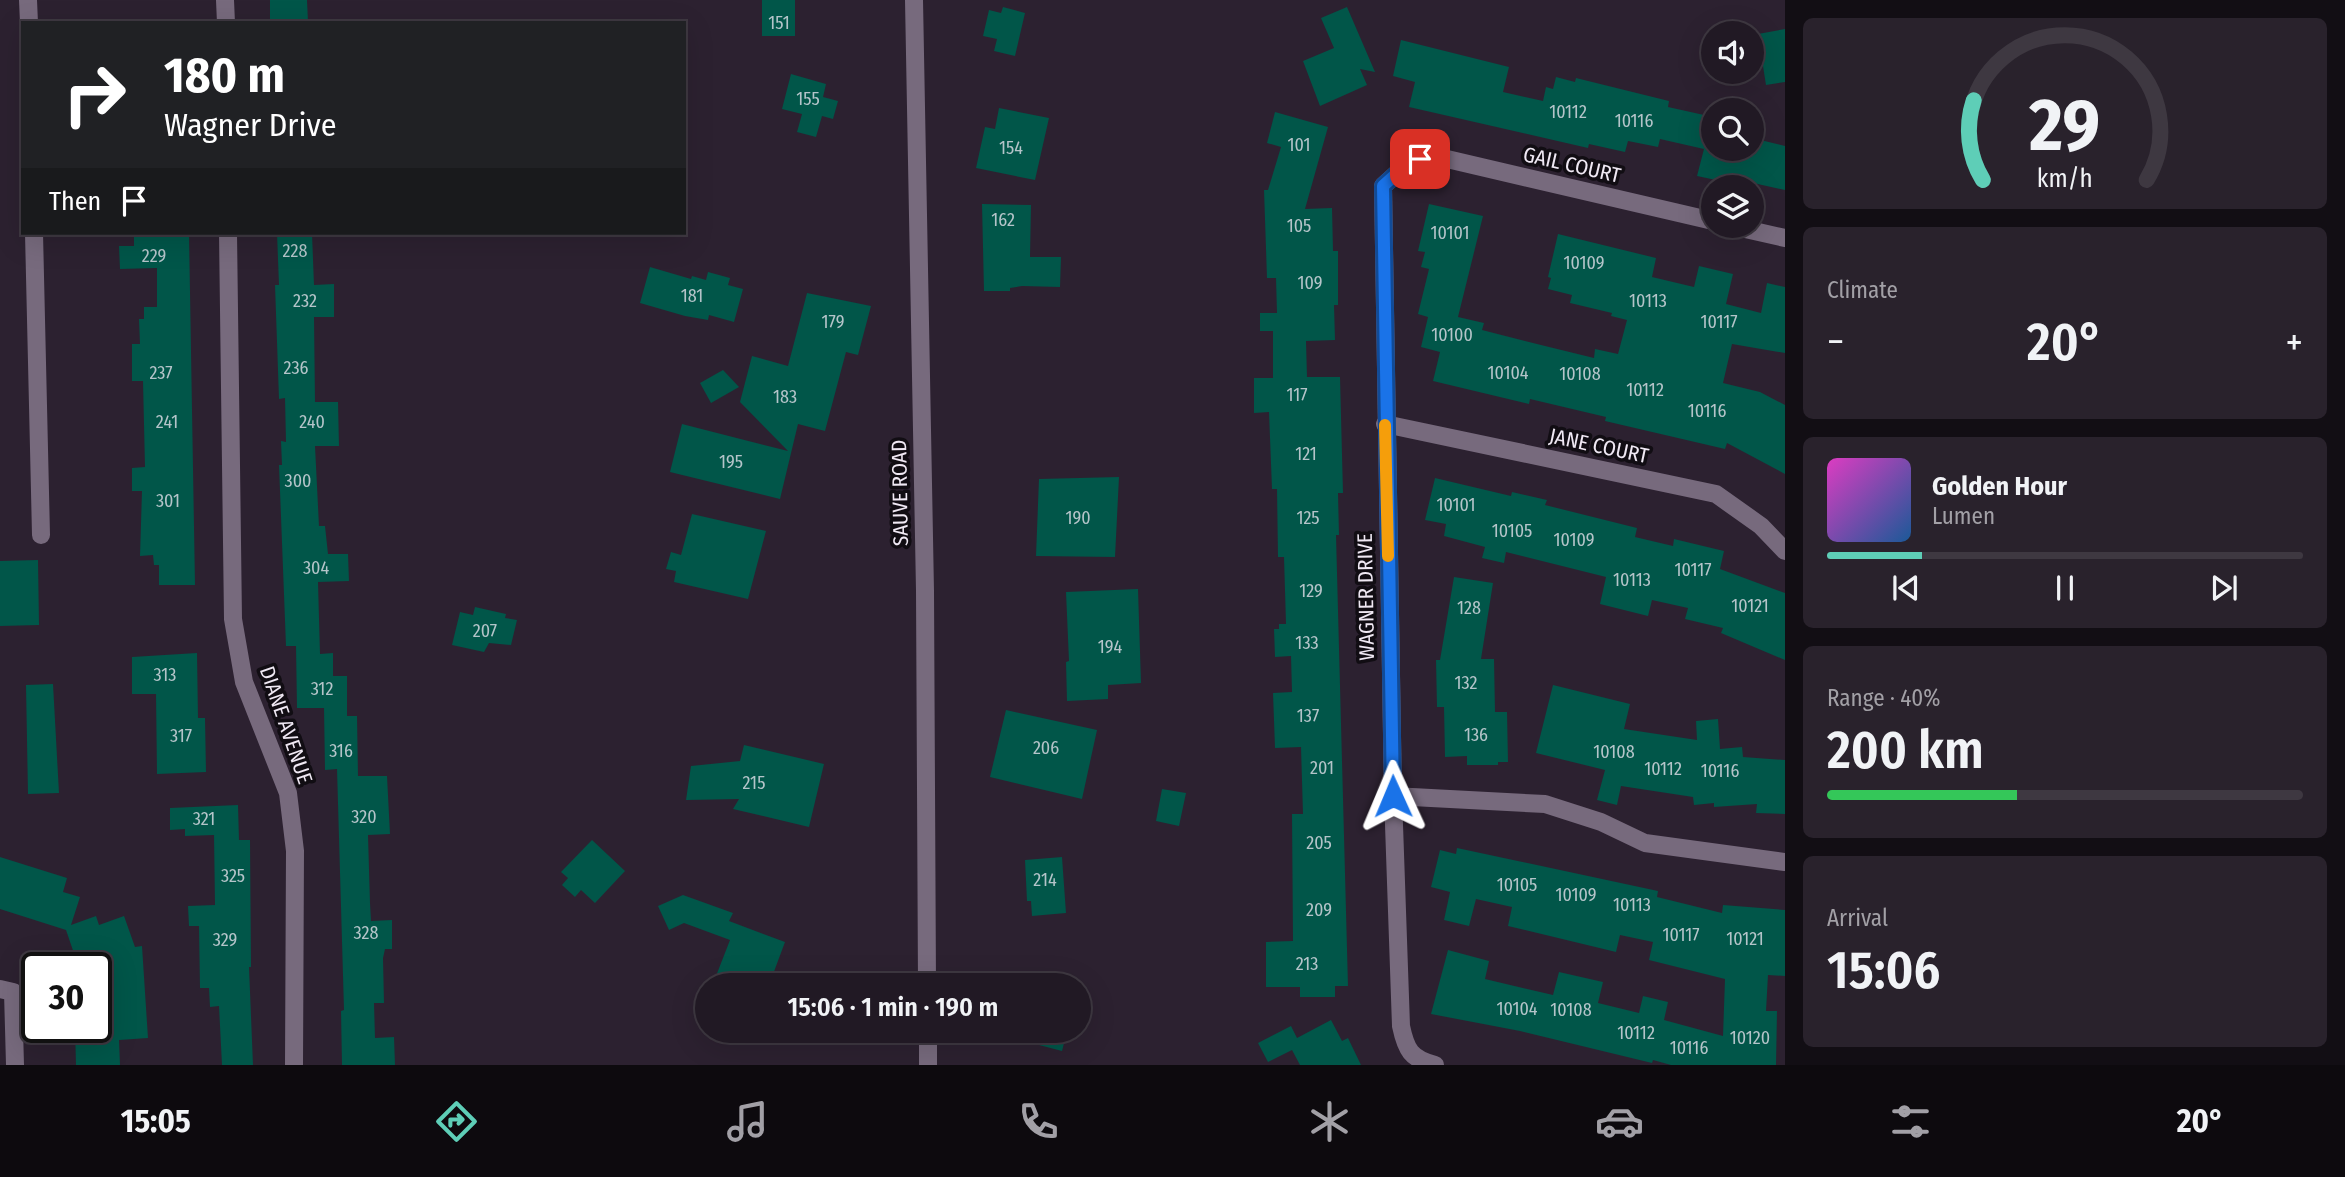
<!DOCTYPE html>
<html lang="en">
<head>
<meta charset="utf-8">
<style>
  :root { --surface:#211924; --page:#29222c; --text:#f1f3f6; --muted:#a2a0a6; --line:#3e3841; --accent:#5eceb7 }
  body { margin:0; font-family:"Fira Sans Condensed",sans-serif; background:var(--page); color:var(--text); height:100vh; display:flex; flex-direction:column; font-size:26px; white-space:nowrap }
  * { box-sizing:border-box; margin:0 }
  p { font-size:23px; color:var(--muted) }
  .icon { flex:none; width:38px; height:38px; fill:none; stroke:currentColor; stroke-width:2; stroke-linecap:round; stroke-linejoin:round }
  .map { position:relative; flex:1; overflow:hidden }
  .sheet { display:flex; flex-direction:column; gap:18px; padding:18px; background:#120e14; width:560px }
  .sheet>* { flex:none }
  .banner { position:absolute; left:21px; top:21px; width:665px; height:214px; border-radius:0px; box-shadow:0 7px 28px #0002,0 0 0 2px var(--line); background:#202124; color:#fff; overflow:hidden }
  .controls { position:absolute; left:1701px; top:21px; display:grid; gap:14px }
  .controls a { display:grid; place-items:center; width:63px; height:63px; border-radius:50%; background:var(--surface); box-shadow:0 7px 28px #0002,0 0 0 2px var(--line); font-size:35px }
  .speed { position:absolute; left:21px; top:952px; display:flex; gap:14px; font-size:35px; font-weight:700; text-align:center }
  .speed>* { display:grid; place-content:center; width:91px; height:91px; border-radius:50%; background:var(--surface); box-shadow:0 7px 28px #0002,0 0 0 2px var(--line); line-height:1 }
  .speed .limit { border:4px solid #111; border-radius:10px; background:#fff; color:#111 }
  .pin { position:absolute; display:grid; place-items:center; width:60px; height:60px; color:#fff; margin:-30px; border-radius:14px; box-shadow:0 4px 10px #0006 }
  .me { position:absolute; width:77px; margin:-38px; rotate:359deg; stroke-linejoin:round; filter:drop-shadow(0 0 5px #0008) }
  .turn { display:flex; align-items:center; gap:24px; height:147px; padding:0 28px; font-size:32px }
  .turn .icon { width:91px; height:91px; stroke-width:2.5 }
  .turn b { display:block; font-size:49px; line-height:60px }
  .then { display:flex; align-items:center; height:66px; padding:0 28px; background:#0003; gap:14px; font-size:26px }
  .big { font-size:52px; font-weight:600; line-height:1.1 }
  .sheet .widget { flex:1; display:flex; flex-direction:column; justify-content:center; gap:10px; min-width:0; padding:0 24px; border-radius:10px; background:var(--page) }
  .sheet .dial { align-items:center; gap:0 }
  .dial svg { height:182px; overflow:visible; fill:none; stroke:var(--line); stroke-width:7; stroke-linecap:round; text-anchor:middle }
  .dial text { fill:var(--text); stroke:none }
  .song { display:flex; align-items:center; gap:21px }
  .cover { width:84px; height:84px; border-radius:10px; background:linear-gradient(135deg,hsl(310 70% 55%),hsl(210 70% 35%)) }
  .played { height:7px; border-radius:4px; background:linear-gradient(90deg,var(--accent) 20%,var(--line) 20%) }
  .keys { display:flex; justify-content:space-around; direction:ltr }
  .heat { display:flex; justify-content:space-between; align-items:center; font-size:38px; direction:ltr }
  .charge { height:10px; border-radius:5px; background:linear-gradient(90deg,#34c759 40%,var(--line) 0) }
  .trip { position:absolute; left:695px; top:973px; width:396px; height:70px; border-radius:35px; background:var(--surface); box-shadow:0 7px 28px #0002,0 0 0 2px var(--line); font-weight:600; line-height:70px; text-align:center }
  .tabs { display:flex; height:112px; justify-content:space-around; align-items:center; background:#0d0a0e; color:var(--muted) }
  .tabs .icon { width:49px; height:49px }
  .tabs .current { color:var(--accent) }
  .tabs b { font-size:32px; color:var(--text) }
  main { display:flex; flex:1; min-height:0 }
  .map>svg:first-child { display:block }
  .building { fill:#015649 }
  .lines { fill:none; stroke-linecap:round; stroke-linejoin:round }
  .minor { stroke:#776a7d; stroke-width:18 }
  .route-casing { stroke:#114b97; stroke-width:18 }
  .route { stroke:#1a73e8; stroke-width:12 }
  .slow { stroke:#f59e0b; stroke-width:12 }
  .labels { text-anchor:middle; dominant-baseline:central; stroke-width:7; stroke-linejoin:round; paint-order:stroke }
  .number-label { font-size:18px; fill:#b4c4c9 }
  .street-label { font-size:21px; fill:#f0e9f4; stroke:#110d13 }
</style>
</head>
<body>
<main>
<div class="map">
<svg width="1785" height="1065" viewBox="0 0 1785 1065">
  <rect width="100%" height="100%" fill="#2c2130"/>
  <g class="building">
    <polygon points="270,0 307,0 308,22 270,23"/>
    <rect x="762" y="0" width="33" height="36"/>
    <polygon points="1003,7 1025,13 1015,56 994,51 997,39 983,36 989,10 1001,13"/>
    <polygon points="1347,7 1375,72 1360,69 1367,85 1320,106 1303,61 1334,48 1321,18"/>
    <polygon points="1785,29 1785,82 1766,85 1758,34"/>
    <polygon points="1401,40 1509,67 1503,92 1543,101 1546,87 1553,89 1556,77 1575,82 1576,78 1669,101 1668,107 1713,117 1713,149 1752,149 1752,138 1785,146 1785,190 1731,178 1730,183 1697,176 1704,149 1660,139 1658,147 1628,141 1625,152 1589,144 1588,148 1409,107 1415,82 1393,76"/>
    <polygon points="791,74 826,84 823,97 838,101 833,119 822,116 816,137 797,132 802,114 782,109"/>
    <polygon points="999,108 1049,118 1035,180 976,168 985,127 995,129"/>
    <polygon points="1275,112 1328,127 1305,209 1332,208 1333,251 1338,251 1338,305 1334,305 1335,340 1306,341 1307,377 1340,377 1343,493 1338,493 1339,535 1336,535 1348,986 1335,986 1335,997 1300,997 1300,987 1266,987 1266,942 1293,941 1292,814 1303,814 1301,747 1275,748 1273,693 1292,692 1291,656 1275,657 1274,629 1279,629 1279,624 1286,624 1284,557 1278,557 1277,489 1272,489 1269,412 1254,413 1254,378 1273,378 1273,331 1260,331 1260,313 1277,313 1276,278 1267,278 1264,190 1268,190 1281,147 1267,143"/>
    <polygon points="982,204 1031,205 1030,257 1061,257 1060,287 1022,286 1010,288 1010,291 984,291"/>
    <polygon points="1429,204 1483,216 1458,317 1484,323 1482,330 1541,345 1594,358 1595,349 1618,354 1627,320 1611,316 1612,313 1570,303 1572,295 1548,289 1551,278 1548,277 1558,234 1656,258 1652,277 1694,287 1699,266 1733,274 1726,304 1761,313 1767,283 1785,287 1785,353 1732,344 1723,383 1760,392 1785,405 1785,474 1727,443 1725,449 1605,421 1606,417 1530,399 1529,404 1433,381 1440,352 1421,347 1428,317 1418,314 1429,269 1421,267 1425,252 1418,251"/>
    <polygon points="189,233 195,585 159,585 159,565 154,565 153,555 140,556 142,491 132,491 132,468 145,467 143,381 132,381 132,344 140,344 139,319 144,319 144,307 157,307 157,268 120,269 119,246 134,246 134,234"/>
    <polygon points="277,233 312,233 314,285 334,284 334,317 314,317 315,402 338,402 339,446 315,446 319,526 325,526 328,554 348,554 349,581 318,582 320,654 333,653 333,676 347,676 347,716 357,716 358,776 387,776 390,834 368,835 370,903 371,921 392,920 392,949 385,949 383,958 384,1003 374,1003 375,1038 394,1037 395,1065 342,1065 341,1011 344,1010 337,769 325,770 324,708 297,708 296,646 286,646 279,465 282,465 281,441 286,442 285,398 279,399 275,285 279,285"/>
    <polygon points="650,267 691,279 692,276 706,280 708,272 730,278 728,285 743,289 734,322 709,315 708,320 685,316 640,303"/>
    <polygon points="807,293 871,306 858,355 846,352 825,431 798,424 780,499 670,472 682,424 788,451 740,402 752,356 788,366"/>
    <polygon points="723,370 739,387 711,403 700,383"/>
    <polygon points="1119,477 1115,557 1036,556 1039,479"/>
    <polygon points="1435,478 1511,496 1512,492 1547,500 1545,505 1637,528 1635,537 1673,546 1674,539 1724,551 1720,569 1785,593 1785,660 1721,633 1723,628 1685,619 1688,608 1652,600 1648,616 1600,604 1606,577 1506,552 1504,563 1482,558 1485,547 1444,536 1446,524 1425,520"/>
    <polygon points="692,514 766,531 748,599 674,582 676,571 666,569 671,552 681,555"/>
    <polygon points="38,560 39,625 0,626 0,561"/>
    <polygon points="1454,577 1493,583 1481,659 1494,659 1495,712 1507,712 1508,762 1498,762 1498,765 1467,765 1467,756 1445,757 1444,707 1437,707 1436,660 1440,660"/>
    <polygon points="1138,589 1141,683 1108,685 1108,699 1067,701 1066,662 1069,661 1066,592"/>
    <polygon points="475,607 506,614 505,618 517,620 511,645 489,643 484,652 452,645 460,612 473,615"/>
    <polygon points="197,653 198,718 205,718 206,772 157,774 156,694 132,694 132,657"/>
    <polygon points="53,684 59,793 28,794 26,685"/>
    <polygon points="1553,685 1630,704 1624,729 1697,740 1696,721 1718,719 1720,749 1742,747 1743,757 1785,760 1785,814 1756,813 1757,804 1714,807 1714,803 1694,805 1693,797 1621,786 1617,805 1597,800 1605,770 1536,753"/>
    <polygon points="1006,710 1097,730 1082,799 990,777"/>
    <polygon points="744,745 824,764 809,827 733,809 739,799 686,800 691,766 740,761"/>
    <polygon points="1162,789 1186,793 1179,826 1156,821"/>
    <polygon points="238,805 239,840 250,840 251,967 249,967 253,1065 222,1065 219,1006 210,1007 209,988 200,988 199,926 189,926 188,906 215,905 214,835 185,836 185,829 170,830 170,808"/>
    <polygon points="592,840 625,871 595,903 581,890 575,897 562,885 568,878 561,872"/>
    <polygon points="1457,848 1658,891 1657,897 1722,913 1723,905 1785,910 1785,976 1768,975 1766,1011 1777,1011 1776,1065 1671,1065 1653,1060 1652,1063 1520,1031 1431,1014 1448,950 1489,961 1485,979 1553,995 1559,972 1603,982 1598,1003 1639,1013 1643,996 1668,1002 1664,1020 1723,1036 1725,979 1649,960 1653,942 1620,935 1616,952 1508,926 1512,907 1476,899 1469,926 1444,920 1450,892 1431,887 1440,850 1456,854"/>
    <polygon points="0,857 67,878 63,892 80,897 71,925 96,916 99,925 124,916 135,947 142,946 148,1038 119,1040 120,1065 76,1065 75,1027 96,1027 96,968 79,968 66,930 0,909"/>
    <polygon points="1062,857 1066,913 1032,916 1031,901 1027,901 1025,860"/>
    <polygon points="683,895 733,913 729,921 785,942 769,985 740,985 716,976 730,940 684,923 669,930 658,906"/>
    <polygon points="1331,1020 1342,1041 1348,1038 1361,1065 1300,1065 1292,1050 1268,1062 1258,1043 1291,1026 1297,1038"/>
    <polygon points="1009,1031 1067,1031 1062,1051 1008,1037"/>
  </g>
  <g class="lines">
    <g class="minor">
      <polyline points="28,0 29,23"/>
      <polyline points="225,0 226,23"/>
      <polyline points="914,0 925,591 927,985"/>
      <polyline points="1732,226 1785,238"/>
      <polyline points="34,233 41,535"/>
      <polyline points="228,233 233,619 244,682 288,793 295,851 294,1065"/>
      <polyline points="1385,424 1716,494 1761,526 1785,551"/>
      <polyline points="1393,796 1545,804 1601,822 1645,843 1785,862"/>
      <polyline points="0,989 13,992 15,1065"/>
      <polyline points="928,1031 928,1065"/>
      <path d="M1435 1065C1411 1059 1406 1050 1401 1026L1393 796 1383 186 1405 166 1430 155 1713 221"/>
    </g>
  </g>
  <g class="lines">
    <g class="route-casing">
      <polyline id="route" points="1393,796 1383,186 1405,166 1420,159"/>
    </g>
    <use href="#route" class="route"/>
    <polyline class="slow" points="1385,425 1388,556"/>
  </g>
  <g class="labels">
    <g class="number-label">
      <text x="779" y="23">151</text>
      <text x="808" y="99">155</text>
      <text x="1568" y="112">10112</text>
      <text x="1634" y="121">10116</text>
      <text x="1299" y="145">101</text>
      <text x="1011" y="148">154</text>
      <text x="1003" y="220">162</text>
      <text x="1299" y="226">105</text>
      <text x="1450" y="233">10101</text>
      <text x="295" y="251">228</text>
      <text x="154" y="256">229</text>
      <text x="1584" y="263">10109</text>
      <text x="1310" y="283">109</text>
      <text x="692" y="296">181</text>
      <text x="305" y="301">232</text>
      <text x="1648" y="301">10113</text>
      <text x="833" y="322">179</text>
      <text x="1719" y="322">10117</text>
      <text x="1452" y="335">10100</text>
      <text x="296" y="368">236</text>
      <text x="161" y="373">237</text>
      <text x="1508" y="373">10104</text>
      <text x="1580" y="374">10108</text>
      <text x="1645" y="390">10112</text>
      <text x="1297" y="395">117</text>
      <text x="785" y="397">183</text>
      <text x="1707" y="411">10116</text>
      <text x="167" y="422">241</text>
      <text x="312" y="422">240</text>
      <text x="1306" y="454">121</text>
      <text x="731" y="462">195</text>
      <text x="298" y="481">300</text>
      <text x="168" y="501">301</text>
      <text x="1456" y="505">10101</text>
      <text x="1078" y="518">190</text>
      <text x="1308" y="518">125</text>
      <text x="1512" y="531">10105</text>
      <text x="1574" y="540">10109</text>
      <text x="316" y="568">304</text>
      <text x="1693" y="570">10117</text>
      <text x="1632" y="580">10113</text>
      <text x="1311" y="591">129</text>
      <text x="1750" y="606">10121</text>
      <text x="1469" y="608">128</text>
      <text x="485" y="631">207</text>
      <text x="1307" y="643">133</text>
      <text x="1110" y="647">194</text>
      <text x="165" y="675">313</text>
      <text x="1466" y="683">132</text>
      <text x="322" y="689">312</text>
      <text x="1308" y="716">137</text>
      <text x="1476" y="735">136</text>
      <text x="181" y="736">317</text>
      <text x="1046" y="748">206</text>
      <text x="341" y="751">316</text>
      <text x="1614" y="752">10108</text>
      <text x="1322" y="768">201</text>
      <text x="1663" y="769">10112</text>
      <text x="1720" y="771">10116</text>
      <text x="754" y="783">215</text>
      <text x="364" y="817">320</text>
      <text x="204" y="819">321</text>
      <text x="1319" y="843">205</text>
      <text x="233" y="876">325</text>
      <text x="1045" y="880">214</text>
      <text x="1517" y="885">10105</text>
      <text x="1576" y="895">10109</text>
      <text x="1632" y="905">10113</text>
      <text x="1319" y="910">209</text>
      <text x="366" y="933">328</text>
      <text x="1681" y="935">10117</text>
      <text x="1745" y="939">10121</text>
      <text x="225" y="940">329</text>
      <text x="1307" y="964">213</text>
      <text x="1517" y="1009">10104</text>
      <text x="1571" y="1010">10108</text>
      <text x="1636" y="1033">10112</text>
      <text x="1750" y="1038">10120</text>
      <text x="1689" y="1048">10116</text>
    </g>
    <g class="street-label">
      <text transform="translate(1572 165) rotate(13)">GAIL COURT</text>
      <text transform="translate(1599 446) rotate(12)">JANE COURT</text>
      <text transform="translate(900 493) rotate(-91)">SAUVE ROAD</text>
      <text transform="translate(1366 597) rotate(-91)">WAGNER DRIVE</text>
      <text transform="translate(286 725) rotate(71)">DIANE AVENUE</text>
    </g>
  </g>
</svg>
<div class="controls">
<a><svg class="icon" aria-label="sound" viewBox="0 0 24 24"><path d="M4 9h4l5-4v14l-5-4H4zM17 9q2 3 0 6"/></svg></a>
<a><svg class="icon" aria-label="search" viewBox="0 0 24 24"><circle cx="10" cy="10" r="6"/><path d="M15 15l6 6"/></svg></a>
<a><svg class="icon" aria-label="layers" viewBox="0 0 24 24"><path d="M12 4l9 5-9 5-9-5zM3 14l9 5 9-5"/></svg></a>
</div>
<div class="speed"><div class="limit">30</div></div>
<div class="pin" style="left:1420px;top:159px;background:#d93025"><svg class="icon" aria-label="arrive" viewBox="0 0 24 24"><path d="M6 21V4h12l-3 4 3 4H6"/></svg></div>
<svg class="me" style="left:1393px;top:796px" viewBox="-20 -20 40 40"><path d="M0-17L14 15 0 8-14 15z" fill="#1a73e8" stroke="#fff" stroke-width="4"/></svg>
<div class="trip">15:06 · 1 min · 190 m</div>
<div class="banner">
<div class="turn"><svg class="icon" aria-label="right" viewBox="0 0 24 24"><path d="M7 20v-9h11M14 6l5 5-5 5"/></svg><div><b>180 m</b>Wagner Drive</div></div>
<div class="then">Then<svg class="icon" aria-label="arrive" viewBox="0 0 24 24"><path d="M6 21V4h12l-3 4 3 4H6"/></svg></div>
</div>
</div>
<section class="sheet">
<div class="widget dial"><svg viewBox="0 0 100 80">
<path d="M14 69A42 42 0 1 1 86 69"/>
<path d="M14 69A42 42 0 0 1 10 34" stroke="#5eceb7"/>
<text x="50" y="56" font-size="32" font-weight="700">29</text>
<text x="50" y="72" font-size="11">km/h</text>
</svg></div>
<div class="widget"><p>Climate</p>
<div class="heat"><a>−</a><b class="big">20°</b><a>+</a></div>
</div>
<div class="widget">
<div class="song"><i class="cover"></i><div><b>Golden Hour</b><p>Lumen</p></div></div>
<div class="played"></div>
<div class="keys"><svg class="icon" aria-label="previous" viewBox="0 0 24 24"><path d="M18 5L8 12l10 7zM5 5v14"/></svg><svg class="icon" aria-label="pause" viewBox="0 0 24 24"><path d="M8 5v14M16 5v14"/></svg><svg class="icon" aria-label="next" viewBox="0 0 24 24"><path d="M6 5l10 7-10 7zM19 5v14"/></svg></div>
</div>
<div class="widget"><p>Range · 40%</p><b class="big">200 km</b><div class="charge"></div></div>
<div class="widget"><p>Arrival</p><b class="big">15:06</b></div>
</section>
</main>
<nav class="tabs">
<b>15:05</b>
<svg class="icon current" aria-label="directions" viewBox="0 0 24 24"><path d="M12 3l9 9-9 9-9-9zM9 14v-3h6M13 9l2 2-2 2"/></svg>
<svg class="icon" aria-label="music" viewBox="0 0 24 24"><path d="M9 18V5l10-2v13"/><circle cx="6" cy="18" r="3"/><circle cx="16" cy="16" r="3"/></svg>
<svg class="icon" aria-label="phone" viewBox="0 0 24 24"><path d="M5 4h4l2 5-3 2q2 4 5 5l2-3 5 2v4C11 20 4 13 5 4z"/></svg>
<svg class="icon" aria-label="climate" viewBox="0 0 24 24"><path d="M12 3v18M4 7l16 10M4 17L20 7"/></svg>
<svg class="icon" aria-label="car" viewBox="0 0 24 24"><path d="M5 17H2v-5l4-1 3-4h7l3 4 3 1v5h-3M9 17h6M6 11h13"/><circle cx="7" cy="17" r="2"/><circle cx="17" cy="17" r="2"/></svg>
<svg class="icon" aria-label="filters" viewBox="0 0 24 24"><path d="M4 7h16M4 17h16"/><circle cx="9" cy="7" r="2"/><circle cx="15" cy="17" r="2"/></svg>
<b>20°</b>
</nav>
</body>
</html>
